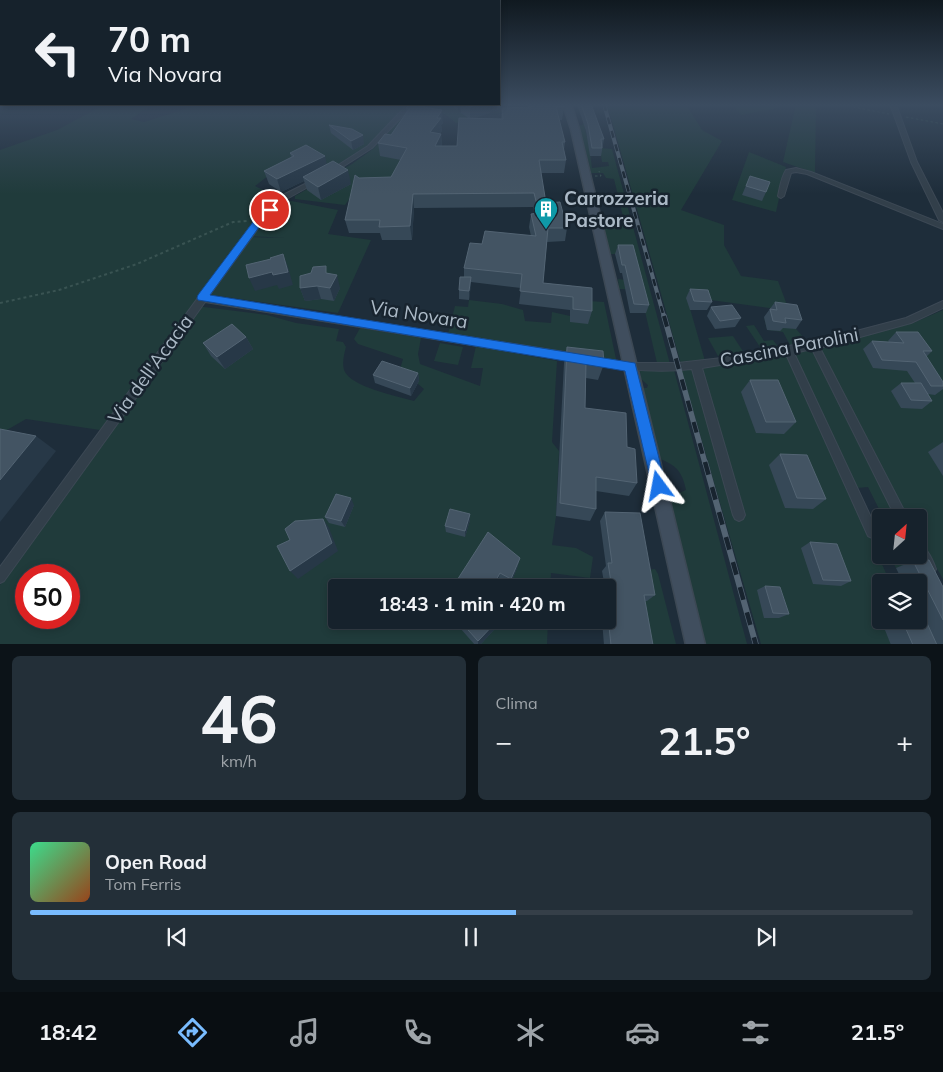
<!DOCTYPE html>
<html lang="it">
<head>
<meta charset="utf-8">
<style>
  :root { --surface:#16222c; --page:#232f38; --text:#f1f3f6; --muted:#9ea4a9; --line:#353f48; --accent:#79bcff }
  body { margin:0; font-family:Mulish,sans-serif; background:var(--page); color:var(--text); height:100vh; display:flex; flex-direction:column; font-size:19px; white-space:nowrap }
  * { box-sizing:border-box; margin:0 }
  p { font-size:16px; color:var(--muted) }
  .icon { flex:none; width:28px; height:28px; fill:none; stroke:currentColor; stroke-width:2; stroke-linecap:round; stroke-linejoin:round }
  .map { position:relative; height:644px; overflow:hidden }
  .side { display:flex; flex-direction:column; gap:12px; padding:12px; background:#0c1318; flex:1 }
  .side>* { flex:none }
  .top-card { position:absolute; left:0px; top:0px; width:500px; height:105px; box-shadow:0 2px 8px #0003,0 0 0 1px var(--line); background:#16222c; color:var(--text); overflow:hidden }
  .needle { width:32px; rotate:27deg }
  .controls { position:absolute; left:872px; top:509px; display:grid; gap:10px }
  .controls a { display:grid; place-items:center; width:55px; height:55px; border-radius:5px; background:var(--surface); box-shadow:0 2px 8px #0003,0 0 0 1px var(--line); font-size:25px }
  .speed { position:absolute; left:15px; top:564px; display:flex; gap:10px; font-size:25px; font-weight:700; text-align:center }
  .speed>* { display:grid; place-content:center; width:65px; height:65px; border-radius:50%; background:var(--surface); box-shadow:0 2px 8px #0003,0 0 0 1px var(--line); line-height:1 }
  .speed .limit { border:8px solid #d22; background:#fff; color:#111 }
  .pin { position:absolute; display:grid; place-items:center; width:42px; height:42px; color:#fff; margin:-21px; border:2px solid #fff; border-radius:50%; box-shadow:0 1px 5px #0007 }
  .me { position:absolute; width:55px; margin:-28px; rotate:347deg; stroke-linejoin:round; filter:drop-shadow(0 0 4px #0008) }
  .turn { display:flex; align-items:center; gap:18px; height:105px; padding:0 25px; font-size:22px }
  .turn .icon { width:65px; height:65px; stroke-width:2.5 }
  .turn b { display:block; font-size:35px; line-height:42px }
  .big { font-size:38px; font-weight:700; line-height:1.1 }
  .side .card { flex:1; display:flex; flex-direction:column; justify-content:center; gap:8px; min-width:0; padding:0 18px; border-radius:8px; background:var(--page) }
  .side .dial { align-items:center; gap:0 }
  .dial b { font-size:65px; line-height:1 }
  .song { display:flex; align-items:center; gap:15px }
  .cover { width:60px; height:60px; border-radius:8px; background:linear-gradient(135deg,hsl(150 70% 55%),hsl(20 70% 35%)) }
  .played { height:5px; border-radius:2px; background:linear-gradient(90deg,var(--accent) 55%,var(--line) 55%) }
  .keys { display:flex; justify-content:space-around; direction:ltr }
  .heat { display:flex; justify-content:space-between; align-items:center; font-size:28px; direction:ltr }
  .side .tiles { flex:1; display:grid; gap:12px; grid-template-columns:1fr 1fr }
  .card:last-child { grid-column:span 2 }
  .trip { position:absolute; left:328px; top:579px; width:288px; height:50px; border-radius:5px; background:var(--surface); box-shadow:0 2px 8px #0003,0 0 0 1px var(--line); font-weight:700; line-height:50px; text-align:center }
  .dock { display:flex; height:80px; justify-content:space-around; align-items:center; background:#090e12; color:var(--muted) }
  .dock .icon { width:35px; height:35px }
  .dock .on { color:var(--accent) }
  .dock b { font-size:22px; color:var(--text) }
  .map>svg:first-child { display:block }
  .green { fill:#203b3b; fill-rule:evenodd }
  .lines { fill:none; stroke-linecap:round; stroke-linejoin:round }
  .street-casing { stroke:#3c4854; stroke-width:2 }
  .secondary-casing { stroke:#3c4854; stroke-width:3 }
  .path-far1 { stroke:#395352; stroke-width:1; stroke-dasharray:2.5 2.5; stroke-linecap:butt }
  .path { stroke:#395352; stroke-width:2; stroke-dasharray:3 3; stroke-linecap:butt }
  .street { fill:#323f4a; fill-rule:evenodd }
  .secondary { fill:#404e5e; fill-rule:evenodd }
  .rail-far2-casing { stroke:#536372; stroke-width:4 }
  .rail-far1-casing { stroke:#536372; stroke-width:5.5 }
  .rail-casing { stroke:#536372; stroke-width:6 }
  .rail-far2 { stroke:#18242f; stroke-width:2.5; stroke-dasharray:7; stroke-linecap:butt }
  .rail-far1 { stroke:#18242f; stroke-width:4; stroke-dasharray:11; stroke-linecap:butt }
  .rail { stroke:#18242f; stroke-width:4.5; stroke-dasharray:13; stroke-linecap:butt }
  .wall { fill:#364857; fill-rule:evenodd }
  .shaded-wall { fill:#273847 }
  .building { fill:#435463; stroke:#536473 }
  .route { fill:#1a73e8; stroke:#114b97 }
  .labels { text-anchor:middle; dominant-baseline:central; stroke-width:5; stroke-linejoin:round; paint-order:stroke }
  .poi-label { font-size:19px; font-weight:bold; fill:#acbac7; stroke:#18242f; text-anchor:start }
  .street-label { font-size:19px; fill:#acbac7; stroke:#18242f }
</style>
</head>
<body>
<div class="map">
<svg width="943" height="645" viewBox="0 0 943 645">
  <rect width="100%" height="100%" fill="#1e2d3a"/>
  <g class="green">
    <polygon points="106,104 153,104 131,119 144,122 192,107 197,104 390,104 404,107 368,146 332,170 303,149 255,186 281,199 338,210 328,234 371,240 338,313 205,294 247,237 285,238 248,236 256,220 100,430 26,419 0,434 0,150 57,130"/>
    <path d="M415 104H454L451 105 470 120 456 123C439 107 433 112 415 104Z"/>
    <polygon points="607,104 686,104 702,130 722,141 681,210 724,225 724,245 741,276 778,281 796,329 808,342 790,345 783,332 767,330 764,317 771,318 777,309 703,299 687,298 705,361 681,364"/>
    <polygon points="732,104 779,104 777,108 741,115"/>
    <polygon points="796,104 816,104 815,173 783,162"/>
    <polygon points="408,110 400,177 362,181 345,205 295,199 295,196 352,164 373,149"/>
    <polygon points="585,122 597,129 585,129 587,137 599,137 589,145 592,168 609,166 608,162 602,162 600,148 612,149 670,364 657,363 640,290 619,289 618,279 626,280 630,254 607,254 600,222 624,221 614,179 606,178 603,173 591,173 585,148 581,148 575,126 582,125"/>
    <polygon points="749,152 786,167 776,212 732,200"/>
    <polygon points="469,300 502,304 523,310 525,321 551,323 552,312 570,316 570,322 588,301 604,302 616,359 615,361 448,334 455,306 468,307"/>
    <path d="M196 306 267 315 296 323 339 329 336 341 343 342 346 347C344 354 342 363 344 370 350 387 397 396 414 401L424 389 400 369 403 359 358 344 354 339 360 328 421 338 418 354 420 364 480 386 483 368H471L476 346 557 361 552 442 559 451 556 516 552 545 576 548 593 557 590 578 551 573 550 588H336V620H548L547 644 0 645V585L193 319ZM26 575H69V618H26Z"/>
    <polygon points="943,310 943,579 919,537 919,518 908,517 819,348 913,323"/>
    <polygon points="754,325 764,341 773,340 779,348 762,350 746,326"/>
    <polygon points="733,336 744,353 718,356 708,338"/>
    <polygon points="440,343 463,347 458,365 434,361"/>
    <polygon points="813,350 896,517 883,517 868,487 857,488 794,353"/>
    <polygon points="787,354 890,582 881,582 881,620 919,620 922,587 911,568 896,568 889,555 917,555 932,585 943,587 943,644 761,644 681,369 705,368"/>
    <path d="M674 370 747 644H699L669 504 677 494 686 490C682 469 674 464 655 457L639 388H647L648 385 641 379 640 371Z"/>
    <polygon points="655,569 658,574 676,644 644,644 640,612 606,609 607,601 647,601 641,571"/>
  </g>
  <g class="lines">
    <g class="street-casing">
      <g id="street">
        <polygon points="408,104 414,104 372,148 333,173 329,173 329,171 368,146"/>
        <polygon points="890,104 896,104 917,162 943,213 943,222 939,220 911,162"/>
        <path d="M796 168 811 172 943 224V229L807 174 796 172 791 173 784 196 781 198 779 197 778 196C780 187 781 178 786 170Z"/>
        <polygon points="315,179 317,180 317,182 283,201 262,223 209,296 577,354 580,355 582,358 580,361 577,362 205,302 4,581 0,583 0,567 256,219 279,197"/>
        <path d="M943 301V308L911 323 820 348 908 518H896L812 349 794 353 876 528 878 532 876 536 872 538 868 536 786 354 702 368 745 515 743 519 739 521 735 519 733 515 692 369C658 373 626 370 592 365L589 364 587 361 589 358 592 357 631 363H678L722 358 822 340 906 318Z"/>
        <path d="M919 544C927 547 933 561 936 569L934 573 930 575 926 573 915 555H919Z"/>
      </g>
    </g>
    <g class="secondary-casing">
      <polygon id="secondary" points="563,104 571,104 579,129 705,645 686,645 571,129"/>
    </g>
    <g class="path-far1">
      <polyline points="838,104 889,114"/>
      <polyline points="906,117 943,124"/>
      <polyline points="595,176 601,176 599,171"/>
    </g>
    <polyline class="path" points="0,303 59,290 137,264 233,222 248,221"/>
    <use href="#street" class="street"/>
    <use href="#secondary" class="secondary"/>
    <g class="rail-far2-casing">
      <polyline id="rail-far2" points="604,104 664,317"/>
    </g>
    <g class="rail-far1-casing">
      <polyline id="rail-far1" points="664,316 705,463"/>
    </g>
    <g class="rail-casing">
      <polyline id="rail" points="705,462 756,645"/>
    </g>
    <use href="#rail-far2" class="rail-far2"/>
    <use href="#rail-far1" class="rail-far1"/>
    <use href="#rail" class="rail"/>
  </g>
  <g class="wall">
    <path d="M449 104H515L504 108 527 107V104H563L564 107 562 120H559L565 142 564 150 566 160 564 173H541L546 203 567 228 565 241 547 242 543 283 592 288V311L588 324 570 322V310L519 304 521 288 471 282 469 300 459 299V290L464 277V268L482 244 531 236 529 227 531 214 534 213 533 207 414 208 412 240H382L380 233H349L345 220 359 178 391 177 401 160 380 156 378 143 391 135 406 113V108H431L443 123 441 125 442 131 439 134H441L442 146H457L468 118 461 113 460 104 457 110ZM502 108 501 119 474 118Z"/>
    <polygon points="577,104 591,104 604,139 601,156 590,156 586,131"/>
    <polygon points="329,125 364,144 353,150 331,133"/>
    <polygon points="290,153 327,164 351,184 321,200 307,190 304,181 281,192 269,184 264,171 291,157"/>
    <polygon points="750,176 766,192 762,201 742,195"/>
    <polygon points="618,245 649,305 646,313 630,313 622,273 620,273 615,254"/>
    <polygon points="328,273 340,288 334,301 321,299 305,301 300,288"/>
    <polygon points="690,289 712,302 707,310 690,310 686,298"/>
    <polygon points="775,302 802,320 796,329 783,328 780,331 767,330 764,317"/>
    <polygon points="711,307 741,318 735,327 715,329 707,316"/>
    <polygon points="896,332 932,351 926,357 943,382 943,389 935,395 928,394 932,401 922,409 901,408 891,391 901,383 915,383 907,371 873,368 863,349 872,341 889,342 888,341"/>
    <polygon points="246,337 253,349 225,369 211,356 203,343"/>
    <polygon points="567,347 604,364 598,380 586,378 585,408 627,447 637,483 629,496 596,491 596,509 590,521 556,516 564,363"/>
    <polygon points="418,373 419,381 411,396 375,383 373,375"/>
    <polygon points="750,380 796,422 784,434 756,433 741,392"/>
    <polygon points="943,442 943,476 928,452"/>
    <polygon points="780,454 826,499 813,509 785,508 769,465"/>
    <polygon points="354,505 345,527 329,523 325,517"/>
    <polygon points="605,512 655,595 647,601 645,601 653,645 604,645 602,620 606,620 606,608 608,608 606,597 606,588 605,588 602,571 606,566 600,521"/>
    <polygon points="470,514 470,520 465,537 446,532 445,526"/>
    <polygon points="810,542 851,581 841,586 813,584 801,548"/>
    <polygon points="520,558 517,568 509,588 507,588 498,583 452,588"/>
    <polygon points="913,561 943,587 943,645 891,645 879,615 881,615 881,620 919,620 919,582 903,582 896,568"/>
    <polygon points="765,586 789,614 779,618 764,618 757,590"/>
    <polygon points="453,620 503,620 480,645 475,645"/>
  </g>
  <g class="shaded-wall">
    <polygon points="427,104 430,104 431,112 423,107"/>
    <polygon points="456,104 460,104 457,110"/>
    <polygon points="479,104 515,104 470,120 470,107"/>
    <polygon points="442,110 443,123 441,125 442,131 431,145 430,132 437,118"/>
    <polygon points="441,134 442,147 435,146"/>
    <polygon points="363,135 364,144 353,150 351,141"/>
    <polygon points="325,156 328,169 303,177 304,181 281,192 277,179"/>
    <polygon points="348,170 351,184 321,200 318,187"/>
    <polygon points="413,194 414,208 412,240 410,226"/>
    <polygon points="283,254 288,267 293,285 279,289 277,285 255,291 249,278 272,272"/>
    <polygon points="337,275 340,288 334,301 330,288"/>
    <polygon points="471,277 471,286 469,300 469,291"/>
    <polygon points="317,286 321,299 305,301 300,288"/>
    <polygon points="246,337 253,349 225,369 217,357"/>
    <polygon points="418,373 419,381 411,396 410,388"/>
    <polygon points="36,436 56,451 0,522 0,480"/>
    <polygon points="351,498 354,505 345,527 341,521"/>
    <polygon points="470,514 470,520 465,537 465,531"/>
    <polygon points="323,519 329,528 338,551 298,579 290,571"/>
    <polygon points="520,558 517,568 509,588 511,579"/>
    <polygon points="500,573 498,583 496,588 492,588"/>
    <polygon points="498,620 503,620 480,645 478,645 478,641"/>
  </g>
  <g class="building">
    <polygon points="410,104 427,104 423,107 442,110 437,118 441,118 430,132 441,134 435,146 457,146 459,118 503,119 502,108 531,107 530,104 563,104 564,107 556,107 565,142 562,142 566,160 539,160 546,203 560,202 567,228 548,228 543,283 592,288 592,311 573,309 573,297 520,291 522,274 464,268 470,243 482,244 485,231 536,236 531,214 539,213 534,193 413,194 410,226 379,227 380,220 345,220 355,175 359,178 391,177 407,148 378,143 385,134 391,135 409,109 406,108"/>
    <polygon points="466,104 479,104 470,107"/>
    <polygon points="581,104 591,104 604,139 601,139 602,148 592,148 588,124"/>
    <polygon points="329,125 352,129 363,135 351,141"/>
    <polygon points="306,145 325,156 277,179 264,171 294,156 290,153"/>
    <polygon points="333,161 348,170 318,187 303,177"/>
    <polygon points="750,176 770,182 766,192 746,186"/>
    <polygon points="618,245 633,245 649,305 634,304 625,265 622,265"/>
    <polygon points="283,254 288,272 273,275 272,272 249,278 246,265 271,259 270,258"/>
    <polygon points="326,266 326,273 337,275 330,288 317,286 300,288 300,276 311,273 313,267"/>
    <polygon points="460,277 471,277 469,291 459,290"/>
    <polygon points="690,289 708,290 712,302 694,301"/>
    <polygon points="775,302 797,305 802,320 785,318 786,323 773,321 770,309 777,310"/>
    <polygon points="732,305 741,318 720,321 711,307"/>
    <polygon points="232,324 246,337 217,357 203,343"/>
    <polygon points="896,332 918,332 932,351 923,351 943,382 943,386 931,386 916,362 882,360 872,341 904,343"/>
    <polygon points="567,347 603,351 604,364 586,362 585,408 626,413 627,447 635,449 637,483 596,477 596,509 560,503"/>
    <polygon points="382,361 418,373 410,388 373,375"/>
    <polygon points="750,380 778,380 796,422 766,422"/>
    <polygon points="901,383 921,383 932,401 911,400"/>
    <polygon points="0,429 36,436 0,480"/>
    <polygon points="780,454 807,455 826,499 797,498"/>
    <polygon points="336,494 351,498 341,521 325,517"/>
    <polygon points="450,509 470,514 465,531 445,526"/>
    <polygon points="605,512 640,513 655,595 644,595 653,645 611,645 607,608 615,608 608,563 612,563"/>
    <polygon points="323,519 332,543 290,571 277,546 290,540 285,529 295,521"/>
    <polygon points="488,532 520,558 511,579 500,573 492,588 452,588"/>
    <polygon points="810,542 837,544 851,581 823,580"/>
    <polygon points="929,560 943,587 943,620 913,561"/>
    <polygon points="552,580 571,583 571,588 552,588"/>
    <polygon points="765,586 780,587 789,614 773,613"/>
    <polygon points="919,610 921,610 937,645 913,645 902,620 919,620"/>
    <polygon points="459,620 498,620 478,641"/>
  </g>
  <linearGradient id="sky" x2="0" y2="1"><stop stop-color="#101920"/><stop offset="0.54" stop-color="#3b4c60"/><stop offset="1" stop-color="#3b4c60" stop-opacity="0"/></linearGradient>
  <rect width="943" height="194" fill="url(#sky)"/>
  <polygon class="route" points="270,207 273,208 273,212 262,223 210,295 635,363 666,486 664,491 659,493 654,491 652,486 625,371 198,300 197,298 198,295 256,218"/>
  <defs>
    <g id="building-pin" transform="scale(1.25)"><path d="M0 17L-7.5 6A9.5 9.5 0 1 1 7.5 6Z" fill="#0f9aa8" stroke="#18242f"/><path d="M-4-6H4V6H1V3H-1V6H-4ZM-2.5-4.3h1.7v1.8h-1.7ZM.8-4.3h1.7v1.8H.8ZM-2.5-1h1.7V.8h-1.7ZM.8-1h1.7V.8H.8Z" fill="#fff"/></g>
  </defs>
  <g fill-rule="evenodd">
    <use href="#building-pin" x="546" y="209"/>
  </g>
  <g class="labels">
    <g class="poi-label">
      <text x="564" y="198">Carrozzeria<tspan x="564" dy="22">Pastore</tspan></text>
    </g>
    <g class="street-label">
      <text transform="translate(419 314) rotate(9)">Via Novara</text>
      <text transform="translate(789 347) rotate(-11)">Cascina Parolini</text>
      <text transform="translate(150 369) rotate(-54)">Via dell'Acacia</text>
    </g>
  </g>
</svg>
<div class="controls">
<a><svg class="needle" viewBox="-14 -14 28 28"><path d="M0-13l5 13h-10z" fill="#e53935"/><path d="M0 13l5-13h-10z" fill="#9ea4a9"/></svg></a>
<a><svg class="icon" aria-label="layers" viewBox="0 0 24 24"><path d="M12 4l9 5-9 5-9-5zM3 14l9 5 9-5"/></svg></a>
</div>
<div class="speed"><div class="limit">50</div></div>
<div class="pin" style="left:270px;top:210px;background:#d93025"><svg class="icon" aria-label="arrive" viewBox="0 0 24 24"><path d="M6 21V4h12l-3 4 3 4H6"/></svg></div>
<svg class="me" style="left:659px;top:486px" viewBox="-20 -20 40 40"><path d="M0-17L14 15 0 8-14 15z" fill="#1a73e8" stroke="#fff" stroke-width="4"/></svg>
<div class="trip">18:43 · 1 min · 420 m</div>
<div class="top-card">
<div class="turn"><svg class="icon" aria-label="left" viewBox="0 0 24 24"><path d="M17 20v-9H6M10 6l-5 5 5 5"/></svg><div><b>70 m</b>Via Novara</div></div>
</div>
</div>
<section class="side">
<div class="tiles">
<div class="card dial"><b>46</b><p>km/h</p></div>
<div class="card"><p>Clima</p>
<div class="heat"><a>−</a><b class="big">21.5°</b><a>+</a></div>
</div>
<div class="card">
<div class="song"><i class="cover"></i><div><b>Open Road</b><p>Tom Ferris</p></div></div>
<div class="played"></div>
<div class="keys"><svg class="icon" aria-label="previous" viewBox="0 0 24 24"><path d="M18 5L8 12l10 7zM5 5v14"/></svg><svg class="icon" aria-label="pause" viewBox="0 0 24 24"><path d="M8 5v14M16 5v14"/></svg><svg class="icon" aria-label="next" viewBox="0 0 24 24"><path d="M6 5l10 7-10 7zM19 5v14"/></svg></div>
</div>
</div>
</section>
<nav class="dock">
<b>18:42</b>
<svg class="icon on" aria-label="directions" viewBox="0 0 24 24"><path d="M12 3l9 9-9 9-9-9zM9 14v-3h6M13 9l2 2-2 2"/></svg>
<svg class="icon" aria-label="music" viewBox="0 0 24 24"><path d="M9 18V5l10-2v13"/><circle cx="6" cy="18" r="3"/><circle cx="16" cy="16" r="3"/></svg>
<svg class="icon" aria-label="phone" viewBox="0 0 24 24"><path d="M5 4h4l2 5-3 2q2 4 5 5l2-3 5 2v4C11 20 4 13 5 4z"/></svg>
<svg class="icon" aria-label="climate" viewBox="0 0 24 24"><path d="M12 3v18M4 7l16 10M4 17L20 7"/></svg>
<svg class="icon" aria-label="car" viewBox="0 0 24 24"><path d="M5 17H2v-5l4-1 3-4h7l3 4 3 1v5h-3M9 17h6M6 11h13"/><circle cx="7" cy="17" r="2"/><circle cx="17" cy="17" r="2"/></svg>
<svg class="icon" aria-label="filters" viewBox="0 0 24 24"><path d="M4 7h16M4 17h16"/><circle cx="9" cy="7" r="2"/><circle cx="15" cy="17" r="2"/></svg>
<b>21.5°</b>
</nav>
</body>
</html>
